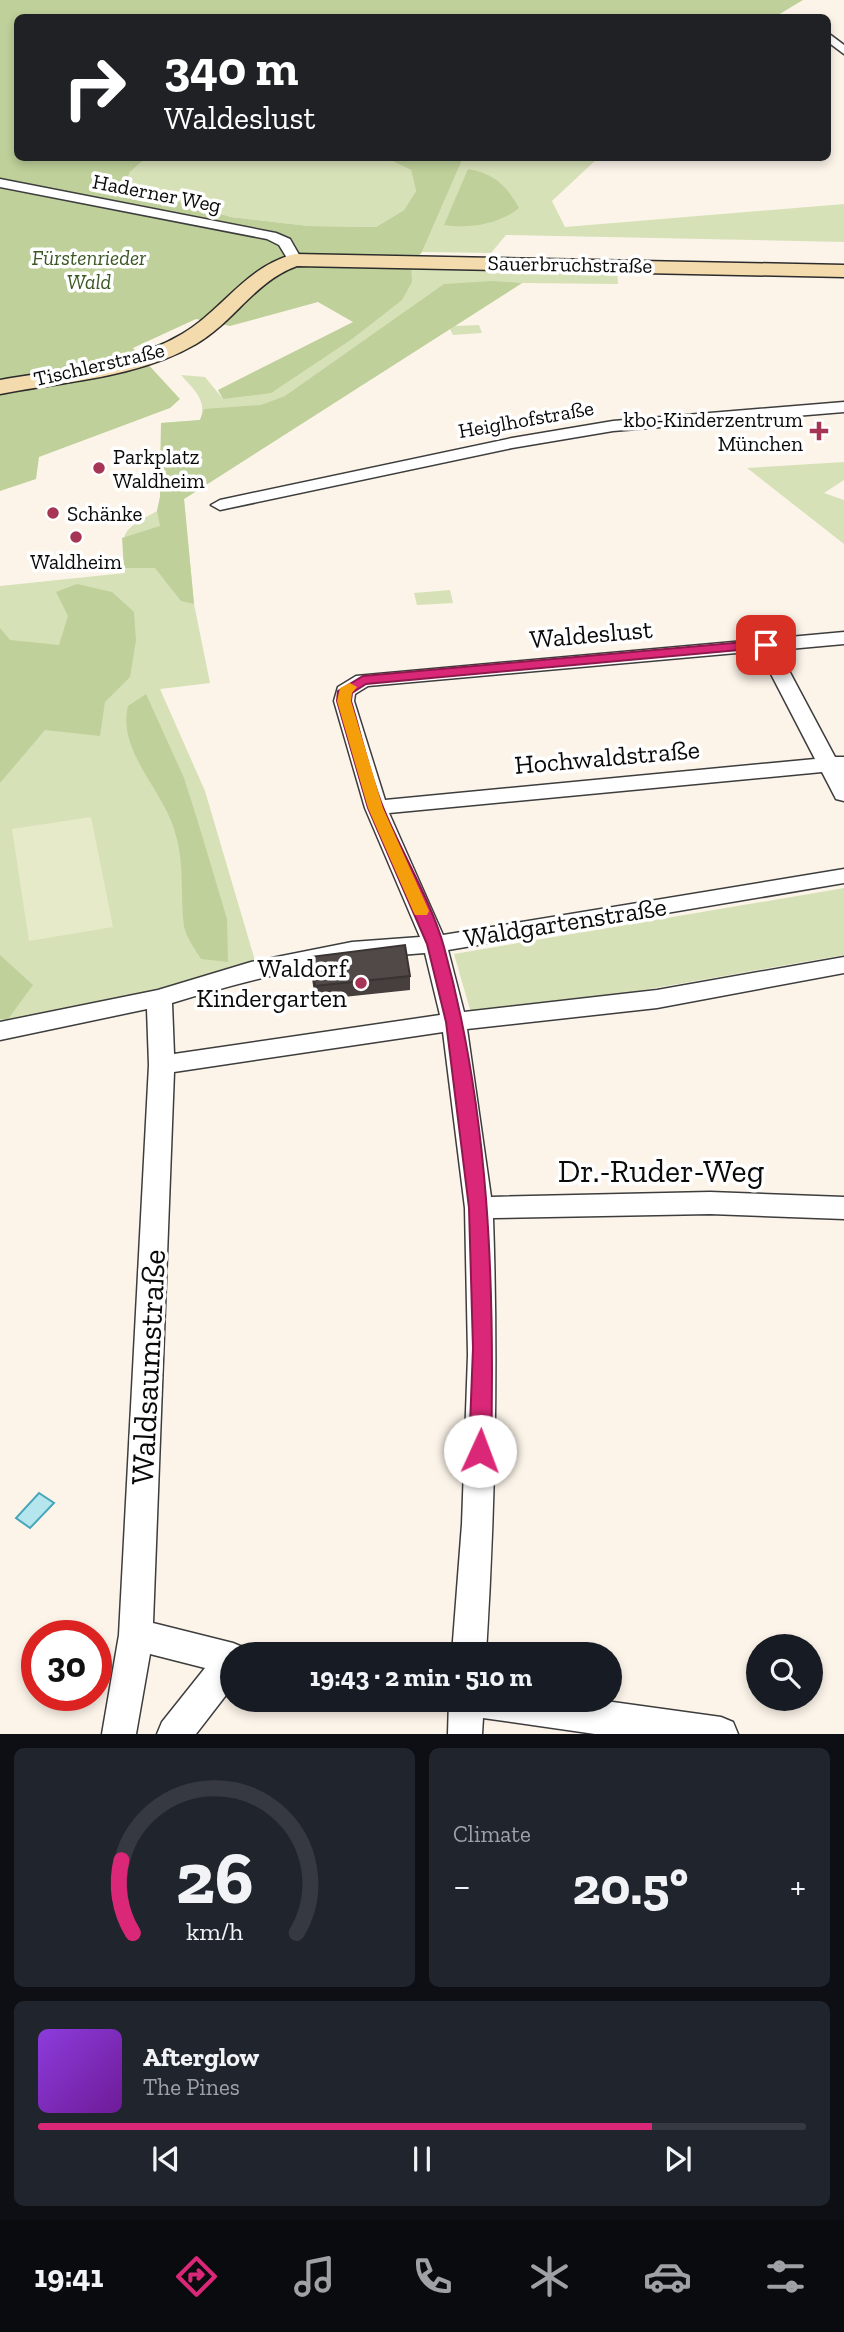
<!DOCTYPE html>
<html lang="en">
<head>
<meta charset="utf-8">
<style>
  :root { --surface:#171b24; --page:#20242c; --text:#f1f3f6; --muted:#9ea1a6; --line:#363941; --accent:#db2777 }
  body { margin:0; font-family:"Zilla Slab",serif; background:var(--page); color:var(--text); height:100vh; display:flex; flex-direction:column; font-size:26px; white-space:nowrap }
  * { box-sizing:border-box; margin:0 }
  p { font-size:23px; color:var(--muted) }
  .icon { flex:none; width:38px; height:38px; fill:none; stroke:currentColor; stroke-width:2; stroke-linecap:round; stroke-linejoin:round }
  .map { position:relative; height:1734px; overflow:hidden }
  .side { display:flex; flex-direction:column; gap:14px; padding:14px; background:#0d0f14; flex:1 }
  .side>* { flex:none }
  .hud { position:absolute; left:14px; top:14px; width:817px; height:147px; border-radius:10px; box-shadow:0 4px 10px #0003; background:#202124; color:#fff; overflow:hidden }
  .fabs { position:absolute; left:746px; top:1634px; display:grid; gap:14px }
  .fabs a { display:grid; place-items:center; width:77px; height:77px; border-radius:50%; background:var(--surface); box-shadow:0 4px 10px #0003; font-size:35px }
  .speed { position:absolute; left:21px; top:1620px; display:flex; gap:14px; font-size:35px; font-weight:700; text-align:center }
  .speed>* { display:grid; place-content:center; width:91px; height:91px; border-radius:50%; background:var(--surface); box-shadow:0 4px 10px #0003; line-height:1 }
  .speed .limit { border:10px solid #d22; background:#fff; color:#111 }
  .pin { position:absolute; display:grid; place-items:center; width:60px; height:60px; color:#fff; margin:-30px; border-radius:14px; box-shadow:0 4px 10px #0006 }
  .me { position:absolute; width:77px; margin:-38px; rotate:2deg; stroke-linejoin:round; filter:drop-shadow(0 0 5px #0008) }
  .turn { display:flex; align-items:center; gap:24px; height:147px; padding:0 35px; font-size:32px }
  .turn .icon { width:91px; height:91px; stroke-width:2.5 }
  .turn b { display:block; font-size:49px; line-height:60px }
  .big { font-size:52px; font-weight:800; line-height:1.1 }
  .side .card { flex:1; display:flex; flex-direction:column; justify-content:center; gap:10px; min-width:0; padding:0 24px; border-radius:10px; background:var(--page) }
  .side .dial { align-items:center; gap:0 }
  .dial svg { height:182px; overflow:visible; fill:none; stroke:var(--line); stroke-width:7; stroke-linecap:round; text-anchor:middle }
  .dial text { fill:var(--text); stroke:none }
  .song { display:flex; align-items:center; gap:21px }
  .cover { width:84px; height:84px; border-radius:10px; background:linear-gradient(135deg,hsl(270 70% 55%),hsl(280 70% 35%)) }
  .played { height:7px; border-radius:4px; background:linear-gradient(90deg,var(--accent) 80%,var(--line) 80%) }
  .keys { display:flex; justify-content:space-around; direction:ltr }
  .heat { display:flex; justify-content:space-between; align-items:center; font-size:38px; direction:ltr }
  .side .tiles { flex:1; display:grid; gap:14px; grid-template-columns:1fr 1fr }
  .card:last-child { grid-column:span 2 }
  .trip { position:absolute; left:220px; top:1642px; width:402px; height:70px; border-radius:35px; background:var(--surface); box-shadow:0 4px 10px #0003; font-weight:800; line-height:70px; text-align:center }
  .tab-bar { display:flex; height:112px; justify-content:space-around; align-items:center; background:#090b0e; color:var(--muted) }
  .tab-bar .icon { width:49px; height:49px }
  .tab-bar .active { color:var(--accent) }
  .tab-bar b { font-size:32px; color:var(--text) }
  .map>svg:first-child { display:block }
  .green { fill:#d7e1b8 }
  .forest { fill:#bfd09a }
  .pitch { fill:#e6eac9 }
  .water { fill:#b5e5ed; stroke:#46a6ba; stroke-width:2 }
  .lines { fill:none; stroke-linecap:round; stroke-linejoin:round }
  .street-casing { stroke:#3d3d3d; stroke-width:3 }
  .secondary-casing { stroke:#2c2c2c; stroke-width:3 }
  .street { fill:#fff; fill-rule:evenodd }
  .secondary { fill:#f4dbad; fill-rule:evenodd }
  .wall { fill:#463f3e }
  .building { fill:#514948; stroke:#393332; stroke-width:2 }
  .route { fill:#db2777; stroke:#8e194d; stroke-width:2 }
  .slow { fill:#f59e0b }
  .poi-dot { fill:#a63555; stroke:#fff; stroke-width:2.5 }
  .labels { text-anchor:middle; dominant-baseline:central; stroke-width:7; stroke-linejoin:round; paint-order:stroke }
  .far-street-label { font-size:21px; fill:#0a0a0a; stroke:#fff }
  .far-park-label { font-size:21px; font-style:italic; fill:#3b5724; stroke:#fff }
  .far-poi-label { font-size:21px; fill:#0a0a0a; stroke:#fff; text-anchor:start }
  .street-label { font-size:26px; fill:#0a0a0a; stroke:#fff }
  .poi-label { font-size:26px; fill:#0a0a0a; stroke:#fff; text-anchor:end }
  .near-street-label { font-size:32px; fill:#0a0a0a; stroke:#fff }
</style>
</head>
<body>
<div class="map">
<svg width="844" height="1734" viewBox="0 0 844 1734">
  <rect width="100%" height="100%" fill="#fcf4e9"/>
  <g class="green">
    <polygon points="146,158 386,158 411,170 416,191 404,210 376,227 309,226 231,217 124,186 130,172"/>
    <polygon points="463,158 598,158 552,201 565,227 844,204 844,242 506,235 491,253 422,252"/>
    <path d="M411 266 617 271 618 284 522 283 455 326 479 325 482 333 453 335 450 329 184 499 194 604 210 683 160 689 205 791 256 964 153 995 0 1027V586L125 573C121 531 120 531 157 511L160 497 161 423 200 420C208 400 193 389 181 375L205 377 223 399 352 339Z"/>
    <polygon points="844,462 844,480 824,493 844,500 844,544 747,468"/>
    <polygon points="450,590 453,603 417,605 414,593"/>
    <polygon points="844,888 844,955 512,1013 471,1013 454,954"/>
  </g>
  <g class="forest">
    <polygon points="0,0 803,0 773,18 18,18 18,158 146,158 130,172 124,186 231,217 309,226 376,227 404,210 416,191 411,170 386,158 463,158 422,252 411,266 412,282 402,300 352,339 271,393 223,399 218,390 353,322 318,302 230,326 196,319 133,348 180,399 170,408 39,457 36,479 0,491"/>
    <path d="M468 169C495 174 506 185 519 208 500 224 469 229 444 225Z"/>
    <polygon points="493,281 522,283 184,499 194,604 181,601 155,568 124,568 122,538 160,526 157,511 160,497 161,423 200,420 204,409 261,405 285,396 444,284"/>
    <polygon points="77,584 112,592 134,612 136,640 130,677 105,702 100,736 45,730 0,783 0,628 10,640 59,645 68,616 56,592"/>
    <path d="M146 694 184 778 198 822 227 919 228 962 201 959C195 949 186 937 184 926 180 893 185 861 174 829 162 789 117 750 128 706Z"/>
    <polygon points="0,955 33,985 8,1019 0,1019"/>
  </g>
  <polygon class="pitch" points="91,817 113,927 29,941 12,829"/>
  <polygon class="water" points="39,1493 54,1503 30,1528 16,1518"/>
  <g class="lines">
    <g class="street-casing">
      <g id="street">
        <polygon points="828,33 844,45 844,54 828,42"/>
        <polygon points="0,179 276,233 290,239 302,260 290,263 279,245 267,239 0,187"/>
        <polygon points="844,402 844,412 613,431 512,448 220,510 211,505 220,500 512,438 613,421"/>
        <path d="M844 632V644L778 650 835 757H844V801L836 799 822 772 389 813 443 935 844 869V883L448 950 464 1012 657 990 844 957V973L657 1008 467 1029 491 1197 710 1192 844 1197V1219L710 1214 493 1218C498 1364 495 1508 486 1654H452L462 1524 468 1355 465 1208 443 1032 174 1072 153 1623 233 1643 245 1648 248 1654H233V1686L196 1734H157L162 1722 205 1668 150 1654 136 1734H102L119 1635 149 1065 147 1009 0 1040V1022L158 990 251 962 352 942 420 937 365 808 334 701 338 687 356 676ZM759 651 815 759 385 800 354 701 355 694 368 686ZM425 953 440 1015 174 1054 172 1003C260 976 333 959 425 953Z"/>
        <polygon points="449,1699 591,1699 721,1717 733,1722 738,1734 595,1734 483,1718 482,1734 448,1734"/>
      </g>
    </g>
    <g class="secondary-casing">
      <path id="secondary" d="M295 254 844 265V277L297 266C255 281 234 322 196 344 138 378 65 381 0 394V380C60 369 128 366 182 334 223 310 246 266 295 254Z"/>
    </g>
    <use href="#street" class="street"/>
    <use href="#secondary" class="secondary"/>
  </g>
  <polygon class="wall" points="310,957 410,976 410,990 315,1000 311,971"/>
  <polygon class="building" points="405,945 410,976 315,986 310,957"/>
  <path class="route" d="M766 640 771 642V647L366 684 352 693 351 701C362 737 370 777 385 812 403 855 432 903 444 947 489 1111 495 1282 491 1451L488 1458 480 1460 473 1458 469 1451 473 1348 469 1208 446 1022 427 944 368 808 337 701 338 691 363 676Z"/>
  <polygon class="slow" points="350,683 357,687 352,693 351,701 383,808 429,911 427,915 415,915 413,911 368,808 337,701 340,688"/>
  <g class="poi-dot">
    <path d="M815.5 420.5h7v7h7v7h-7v7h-7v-7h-7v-7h7z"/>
    <circle cx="99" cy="468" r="7"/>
    <circle cx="53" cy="513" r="7"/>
    <circle cx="76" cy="537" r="7"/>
    <circle cx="361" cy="983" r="7"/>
  </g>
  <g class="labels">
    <g class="far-street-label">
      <text transform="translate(157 193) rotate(11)">Haderner Weg</text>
      <text transform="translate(570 264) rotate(1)">Sauerbruchstraße</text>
      <text transform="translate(99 364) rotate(-13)">Tischlerstraße</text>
      <text transform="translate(526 419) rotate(-10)">Heiglhofstraße</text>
    </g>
    <g class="far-park-label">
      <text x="89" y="257">Fürstenrieder<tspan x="89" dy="24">Wald</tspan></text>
    </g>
    <g class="far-poi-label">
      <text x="803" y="419" text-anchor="end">kbo-Kinderzentrum<tspan x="803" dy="24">München</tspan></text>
      <text x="113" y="456">Parkplatz<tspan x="113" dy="24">Waldheim</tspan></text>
      <text x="67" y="513">Schänke</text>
      <text x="76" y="561" text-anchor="middle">Waldheim</text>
    </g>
    <g class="street-label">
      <text transform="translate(591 634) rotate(-5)">Waldeslust</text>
      <text transform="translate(607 757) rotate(-5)">Hochwaldstraße</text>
      <text transform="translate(565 922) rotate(-9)">Waldgartenstraße</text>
    </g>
    <g class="poi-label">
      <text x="347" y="968">Waldorf<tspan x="347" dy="30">Kindergarten</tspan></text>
    </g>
    <g class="near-street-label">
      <text x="661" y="1171">Dr.-Ruder-Weg</text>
      <text transform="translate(148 1367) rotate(-87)">Waldsaumstraße</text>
    </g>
  </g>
</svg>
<div class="fabs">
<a><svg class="icon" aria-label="search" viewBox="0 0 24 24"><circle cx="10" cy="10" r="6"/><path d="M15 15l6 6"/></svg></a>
</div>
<div class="speed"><div class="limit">30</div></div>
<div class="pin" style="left:766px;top:645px;background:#d93025"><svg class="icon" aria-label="arrive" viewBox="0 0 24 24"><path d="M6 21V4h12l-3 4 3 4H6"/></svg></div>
<svg class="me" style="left:480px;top:1451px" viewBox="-20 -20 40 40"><circle r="19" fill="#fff"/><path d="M0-13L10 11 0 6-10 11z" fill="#db2777"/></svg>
<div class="trip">19:43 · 2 min · 510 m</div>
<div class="hud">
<div class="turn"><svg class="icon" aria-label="right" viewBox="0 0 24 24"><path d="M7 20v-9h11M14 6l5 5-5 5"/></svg><div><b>340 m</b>Waldeslust</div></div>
</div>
</div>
<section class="side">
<div class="tiles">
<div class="card dial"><svg viewBox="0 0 100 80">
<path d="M14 69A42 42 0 1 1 86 69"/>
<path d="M14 69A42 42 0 0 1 9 37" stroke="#db2777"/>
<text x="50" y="56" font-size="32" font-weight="700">26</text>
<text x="50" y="72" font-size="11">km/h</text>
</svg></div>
<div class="card"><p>Climate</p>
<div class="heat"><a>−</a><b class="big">20.5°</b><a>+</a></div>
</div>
<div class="card">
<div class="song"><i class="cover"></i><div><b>Afterglow</b><p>The Pines</p></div></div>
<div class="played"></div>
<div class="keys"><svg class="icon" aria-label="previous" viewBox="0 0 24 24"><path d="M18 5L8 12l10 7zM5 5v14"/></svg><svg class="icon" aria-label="pause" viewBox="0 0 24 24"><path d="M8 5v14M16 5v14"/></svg><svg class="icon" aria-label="next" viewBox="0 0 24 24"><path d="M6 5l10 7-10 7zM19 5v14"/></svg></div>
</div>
</div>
</section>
<nav class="tab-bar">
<b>19:41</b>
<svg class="icon active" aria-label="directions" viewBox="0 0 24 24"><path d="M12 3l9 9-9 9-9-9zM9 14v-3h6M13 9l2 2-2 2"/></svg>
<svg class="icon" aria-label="music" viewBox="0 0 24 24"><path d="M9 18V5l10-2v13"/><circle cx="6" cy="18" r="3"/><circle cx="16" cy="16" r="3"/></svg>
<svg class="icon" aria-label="phone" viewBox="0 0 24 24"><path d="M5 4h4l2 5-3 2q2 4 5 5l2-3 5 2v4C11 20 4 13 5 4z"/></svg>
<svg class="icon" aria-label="climate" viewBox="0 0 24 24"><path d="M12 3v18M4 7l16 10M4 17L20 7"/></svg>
<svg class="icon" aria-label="car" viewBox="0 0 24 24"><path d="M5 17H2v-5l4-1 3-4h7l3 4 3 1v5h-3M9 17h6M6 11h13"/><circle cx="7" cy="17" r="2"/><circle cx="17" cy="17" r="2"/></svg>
<svg class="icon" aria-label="filters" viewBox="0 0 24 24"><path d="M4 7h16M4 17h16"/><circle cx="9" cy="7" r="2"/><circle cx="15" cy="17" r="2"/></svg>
</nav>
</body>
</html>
